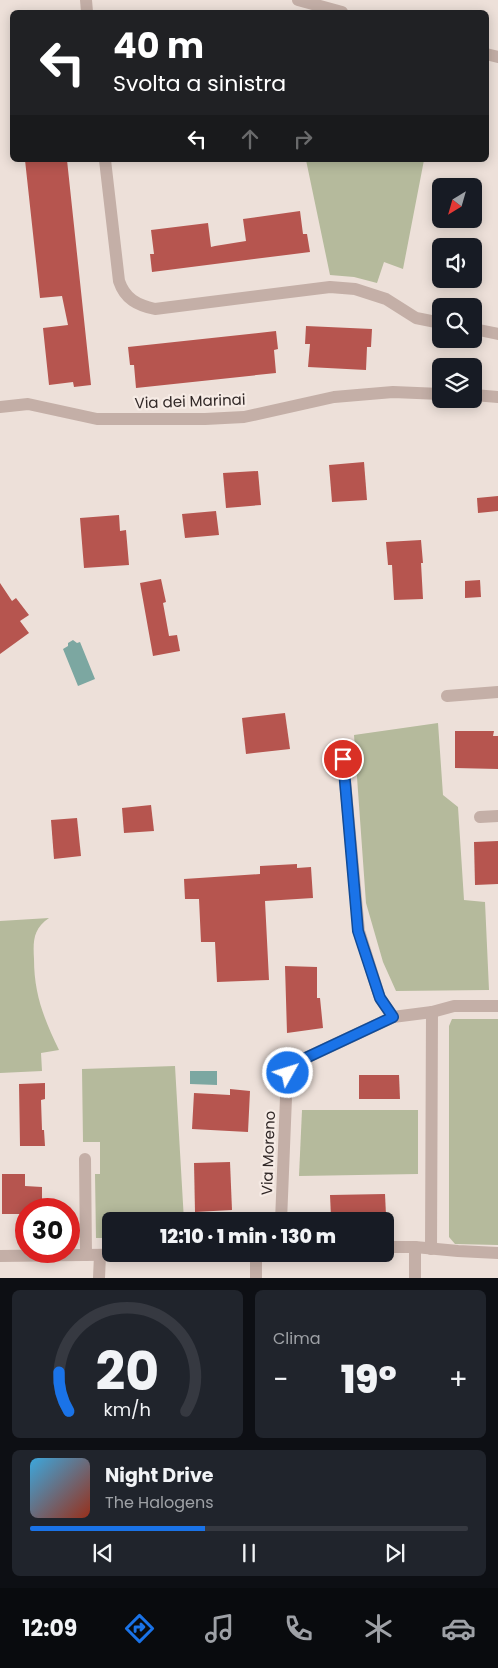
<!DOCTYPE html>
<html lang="it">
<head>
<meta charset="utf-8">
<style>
  :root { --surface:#171b24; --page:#20242c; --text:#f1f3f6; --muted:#9ea1a6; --line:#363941; --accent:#1a73e8 }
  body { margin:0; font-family:Poppins,sans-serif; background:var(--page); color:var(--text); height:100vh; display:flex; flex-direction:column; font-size:19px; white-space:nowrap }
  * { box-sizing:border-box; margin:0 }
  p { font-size:16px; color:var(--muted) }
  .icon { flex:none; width:28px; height:28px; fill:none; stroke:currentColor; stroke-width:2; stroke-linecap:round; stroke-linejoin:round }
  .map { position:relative; height:1278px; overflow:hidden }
  .panel { display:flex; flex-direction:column; gap:12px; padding:12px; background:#0d0f14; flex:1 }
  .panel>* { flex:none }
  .top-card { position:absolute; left:10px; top:10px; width:479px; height:152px; border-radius:8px; box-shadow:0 2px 12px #0003; background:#202124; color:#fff; overflow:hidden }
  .needle { width:32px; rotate:217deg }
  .tools { position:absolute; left:432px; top:178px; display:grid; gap:10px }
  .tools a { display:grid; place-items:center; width:50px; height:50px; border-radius:8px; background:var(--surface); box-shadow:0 2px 12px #0003; font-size:25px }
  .speed { position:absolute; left:15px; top:1198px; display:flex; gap:10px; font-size:25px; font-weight:700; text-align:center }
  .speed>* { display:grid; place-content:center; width:65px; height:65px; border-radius:50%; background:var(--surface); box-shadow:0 2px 12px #0003; line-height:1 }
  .speed .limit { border:8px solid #d22; background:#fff; color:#111 }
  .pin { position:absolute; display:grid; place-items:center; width:42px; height:42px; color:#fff; margin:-21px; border:2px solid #fff; border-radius:50%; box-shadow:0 1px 5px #0007 }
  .me { position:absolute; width:55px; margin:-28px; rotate:51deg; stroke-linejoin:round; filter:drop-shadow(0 0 4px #0008) }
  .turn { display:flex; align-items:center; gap:18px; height:105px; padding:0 20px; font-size:22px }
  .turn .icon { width:65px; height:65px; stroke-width:2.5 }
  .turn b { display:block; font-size:35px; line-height:42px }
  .lanes { display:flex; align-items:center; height:48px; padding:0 20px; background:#0003; justify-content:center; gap:25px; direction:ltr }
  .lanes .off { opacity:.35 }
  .big { font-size:38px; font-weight:800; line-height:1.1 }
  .panel .card { flex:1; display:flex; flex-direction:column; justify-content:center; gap:8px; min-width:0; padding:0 18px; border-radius:8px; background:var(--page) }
  .panel .dial { align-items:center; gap:0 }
  .dial svg { height:130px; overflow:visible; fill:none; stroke:var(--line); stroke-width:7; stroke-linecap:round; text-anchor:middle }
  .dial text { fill:var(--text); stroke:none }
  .song { display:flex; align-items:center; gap:15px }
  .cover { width:60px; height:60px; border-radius:8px; background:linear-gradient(135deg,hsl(200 70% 55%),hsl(10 70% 35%)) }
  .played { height:5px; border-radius:2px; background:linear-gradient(90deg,var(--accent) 40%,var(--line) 40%) }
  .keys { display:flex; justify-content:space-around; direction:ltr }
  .heat { display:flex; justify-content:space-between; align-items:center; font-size:28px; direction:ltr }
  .panel .tiles { flex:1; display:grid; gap:12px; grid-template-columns:1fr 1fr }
  .card:last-child { grid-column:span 2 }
  .trip { position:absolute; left:102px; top:1212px; width:292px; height:50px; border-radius:8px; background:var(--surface); box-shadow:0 2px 12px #0003; font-weight:800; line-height:50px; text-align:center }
  .dock { display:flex; height:80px; justify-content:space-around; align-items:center; background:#090b0e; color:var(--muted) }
  .dock .icon { width:35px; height:35px }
  .dock .selected { color:var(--accent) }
  .dock b { font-size:22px; color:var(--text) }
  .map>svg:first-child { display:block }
  .green { fill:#b5ba9c }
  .water { fill:#7ca7a1 }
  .building { fill:#b6554f }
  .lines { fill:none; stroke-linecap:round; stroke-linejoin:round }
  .minor { stroke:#c4afa7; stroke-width:12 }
  .route-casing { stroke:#114b97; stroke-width:12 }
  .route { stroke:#1a73e8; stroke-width:9 }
  .labels { text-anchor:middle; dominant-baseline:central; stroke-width:4.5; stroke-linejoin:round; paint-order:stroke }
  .street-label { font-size:15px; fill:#312827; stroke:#f6ebe5 }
</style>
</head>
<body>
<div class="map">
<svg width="498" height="1278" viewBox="0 0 498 1278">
  <rect width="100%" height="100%" fill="#ede0d9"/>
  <g class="green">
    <polygon points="306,160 424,160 403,269 384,262 377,283 354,277 330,275"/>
    <polygon points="438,723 443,795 458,807 464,900 485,902 489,990 396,991 383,962 366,903 354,735"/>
    <path d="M49 918C33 929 33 941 34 959 34 994 44 1019 59 1050L41 1053 42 1071 0 1073V921Z"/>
    <polygon points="452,1019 498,1019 498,1245 455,1244 449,1237 449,1026"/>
    <polygon points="175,1066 184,1221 111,1221 111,1238 96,1238 95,1174 100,1174 100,1142 83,1142 82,1069"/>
    <polygon points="302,1110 418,1110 418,1174 299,1176"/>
  </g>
  <g class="water">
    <polygon points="73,640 77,643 80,642 95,679 78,686 63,649 68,646 68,643"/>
    <polygon points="190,1071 217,1071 217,1085 190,1084"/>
  </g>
  <g class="building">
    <polygon points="25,160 67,160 91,385 74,387 73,382 49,385 43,328 68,325 62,296 40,298"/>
    <polygon points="300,211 303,234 307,234 310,252 152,272 150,254 154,254 151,230 208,223 211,247 215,246 246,241 243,219"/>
    <polygon points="306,326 372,329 371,347 367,347 366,370 308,367 310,344 305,344"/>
    <polygon points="276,331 278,349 274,350 276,373 136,388 134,365 130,365 128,347"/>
    <polygon points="364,462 367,500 332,502 329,465"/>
    <polygon points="258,471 261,505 226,508 223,473"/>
    <polygon points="498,496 498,511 478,513 477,498"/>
    <polygon points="216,511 219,535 185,538 182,514"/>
    <polygon points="119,515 120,531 126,530 129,565 84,568 80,518"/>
    <polygon points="421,540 423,563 421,563 423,599 394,600 392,565 388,565 386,542"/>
    <polygon points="161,579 166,602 163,603 169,636 177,635 180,651 153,656 140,583"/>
    <polygon points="480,580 481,597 465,598 465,581"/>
    <polygon points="0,583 12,601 16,598 29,615 20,621 29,633 0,654"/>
    <polygon points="285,713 290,749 246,754 242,718"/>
    <polygon points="455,731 494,731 493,736 498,736 498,769 455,768"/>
    <polygon points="151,805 154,831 124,833 122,808"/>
    <polygon points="77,818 81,856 54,859 51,820"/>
    <polygon points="498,841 498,884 475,885 474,842"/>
    <polygon points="297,864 297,868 311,867 313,898 265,901 269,980 217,982 215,942 201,942 199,899 185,899 184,879 260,874 260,866"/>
    <polygon points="285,966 317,967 317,998 320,998 323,1028 287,1033"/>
    <polygon points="359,1075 399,1075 400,1099 359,1099"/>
    <polygon points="45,1083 45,1099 41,1100 42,1130 44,1130 45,1146 20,1146 19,1084"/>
    <polygon points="230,1089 250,1091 248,1132 192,1129 194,1093 230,1095"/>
    <polygon points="230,1162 232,1210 195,1212 194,1163"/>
    <polygon points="2,1174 25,1174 25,1186 42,1187 42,1209 26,1209 26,1214 2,1214"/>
    <polygon points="385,1194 386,1215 331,1217 330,1195"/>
  </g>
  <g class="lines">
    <g class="minor">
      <polyline points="86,0 87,12"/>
      <polyline points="298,0 342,12"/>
      <polyline points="486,54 498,57"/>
      <path d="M105 160 119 281C125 299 137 305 155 309L330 287 355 289 386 299 416 318 441 323"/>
      <polyline points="474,329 498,334"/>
      <polyline points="474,395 498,397"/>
      <polyline points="0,407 28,404 97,419 205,419 244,417 334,397 393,392 441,394"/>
      <polyline points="447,696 498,692"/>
      <polyline points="343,759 359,931 380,998 393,1017"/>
      <polyline points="480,817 498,816"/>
      <polyline points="85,1159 86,1255"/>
      <polyline points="281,1221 287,1073 295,1063 393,1017 432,1012 454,1006 498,1006"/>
      <polyline points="386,1247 415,1247 458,1251 498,1253"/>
      <polyline points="415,1247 415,1278"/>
      <polyline points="431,1249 432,1012"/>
      <polyline points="256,1254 256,1278"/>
      <polyline points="0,1256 167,1254"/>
      <polyline points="99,1278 100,1255"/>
    </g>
  </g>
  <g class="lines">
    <g class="route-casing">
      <polyline id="route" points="288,1073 295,1063 393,1017 380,998 358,931 343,759"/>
    </g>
    <use href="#route" class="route"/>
  </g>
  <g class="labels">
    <g class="street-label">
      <text transform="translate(190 401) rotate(-2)">Via dei Marinai</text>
      <text transform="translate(268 1153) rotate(-88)">Via Moreno</text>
    </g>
  </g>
</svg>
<div class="tools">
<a><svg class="needle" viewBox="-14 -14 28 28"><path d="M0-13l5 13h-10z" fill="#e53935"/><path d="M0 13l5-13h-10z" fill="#9ea1a6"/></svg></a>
<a><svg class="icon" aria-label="sound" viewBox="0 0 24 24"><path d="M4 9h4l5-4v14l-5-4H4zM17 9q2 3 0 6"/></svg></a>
<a><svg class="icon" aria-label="search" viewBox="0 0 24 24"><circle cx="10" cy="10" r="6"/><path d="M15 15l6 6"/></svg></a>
<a><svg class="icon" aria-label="layers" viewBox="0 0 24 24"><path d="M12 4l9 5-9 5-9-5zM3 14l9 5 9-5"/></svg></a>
</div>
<div class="speed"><div class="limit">30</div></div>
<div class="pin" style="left:343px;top:759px;background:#d93025"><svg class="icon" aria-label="arrive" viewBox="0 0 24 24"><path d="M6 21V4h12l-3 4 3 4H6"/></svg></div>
<svg class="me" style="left:288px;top:1073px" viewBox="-20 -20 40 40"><circle r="17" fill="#1a73e8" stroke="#fff" stroke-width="3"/><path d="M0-11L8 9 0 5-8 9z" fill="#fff"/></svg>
<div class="trip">12:10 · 1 min · 130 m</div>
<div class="top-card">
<div class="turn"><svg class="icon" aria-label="left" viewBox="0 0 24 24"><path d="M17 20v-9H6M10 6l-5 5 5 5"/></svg><div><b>40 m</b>Svolta a sinistra</div></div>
<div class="lanes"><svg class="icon" aria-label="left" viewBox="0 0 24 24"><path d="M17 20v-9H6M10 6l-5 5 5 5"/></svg><svg class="icon off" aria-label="ahead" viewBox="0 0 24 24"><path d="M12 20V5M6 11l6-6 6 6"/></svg><svg class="icon off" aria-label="right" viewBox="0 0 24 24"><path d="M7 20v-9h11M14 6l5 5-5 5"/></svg></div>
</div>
</div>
<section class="panel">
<div class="tiles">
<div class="card dial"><svg viewBox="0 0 100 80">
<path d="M14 69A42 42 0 1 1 86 69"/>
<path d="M14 69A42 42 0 0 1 8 45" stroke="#1a73e8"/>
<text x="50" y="56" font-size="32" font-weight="700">20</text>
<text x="50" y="72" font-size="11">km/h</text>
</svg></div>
<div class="card"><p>Clima</p>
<div class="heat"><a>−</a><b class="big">19°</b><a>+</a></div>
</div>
<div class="card">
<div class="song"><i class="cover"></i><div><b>Night Drive</b><p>The Halogens</p></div></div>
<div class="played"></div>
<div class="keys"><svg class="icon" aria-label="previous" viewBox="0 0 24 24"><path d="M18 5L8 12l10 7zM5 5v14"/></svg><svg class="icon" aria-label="pause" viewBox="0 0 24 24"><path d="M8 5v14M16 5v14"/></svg><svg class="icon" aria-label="next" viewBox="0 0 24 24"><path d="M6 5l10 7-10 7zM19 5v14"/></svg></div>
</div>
</div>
</section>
<nav class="dock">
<b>12:09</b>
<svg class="icon selected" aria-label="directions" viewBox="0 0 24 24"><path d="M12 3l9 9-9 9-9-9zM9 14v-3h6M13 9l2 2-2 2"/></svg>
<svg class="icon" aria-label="music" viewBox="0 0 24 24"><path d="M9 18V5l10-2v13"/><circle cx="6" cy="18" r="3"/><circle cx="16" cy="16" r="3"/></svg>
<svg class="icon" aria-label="phone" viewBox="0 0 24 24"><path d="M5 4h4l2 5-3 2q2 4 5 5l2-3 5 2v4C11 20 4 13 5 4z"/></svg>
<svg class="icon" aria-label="climate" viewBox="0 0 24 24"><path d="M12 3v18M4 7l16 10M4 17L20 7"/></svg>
<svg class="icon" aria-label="car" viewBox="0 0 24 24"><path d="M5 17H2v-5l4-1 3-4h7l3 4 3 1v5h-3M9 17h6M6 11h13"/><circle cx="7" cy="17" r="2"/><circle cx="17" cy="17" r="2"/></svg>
</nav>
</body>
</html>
